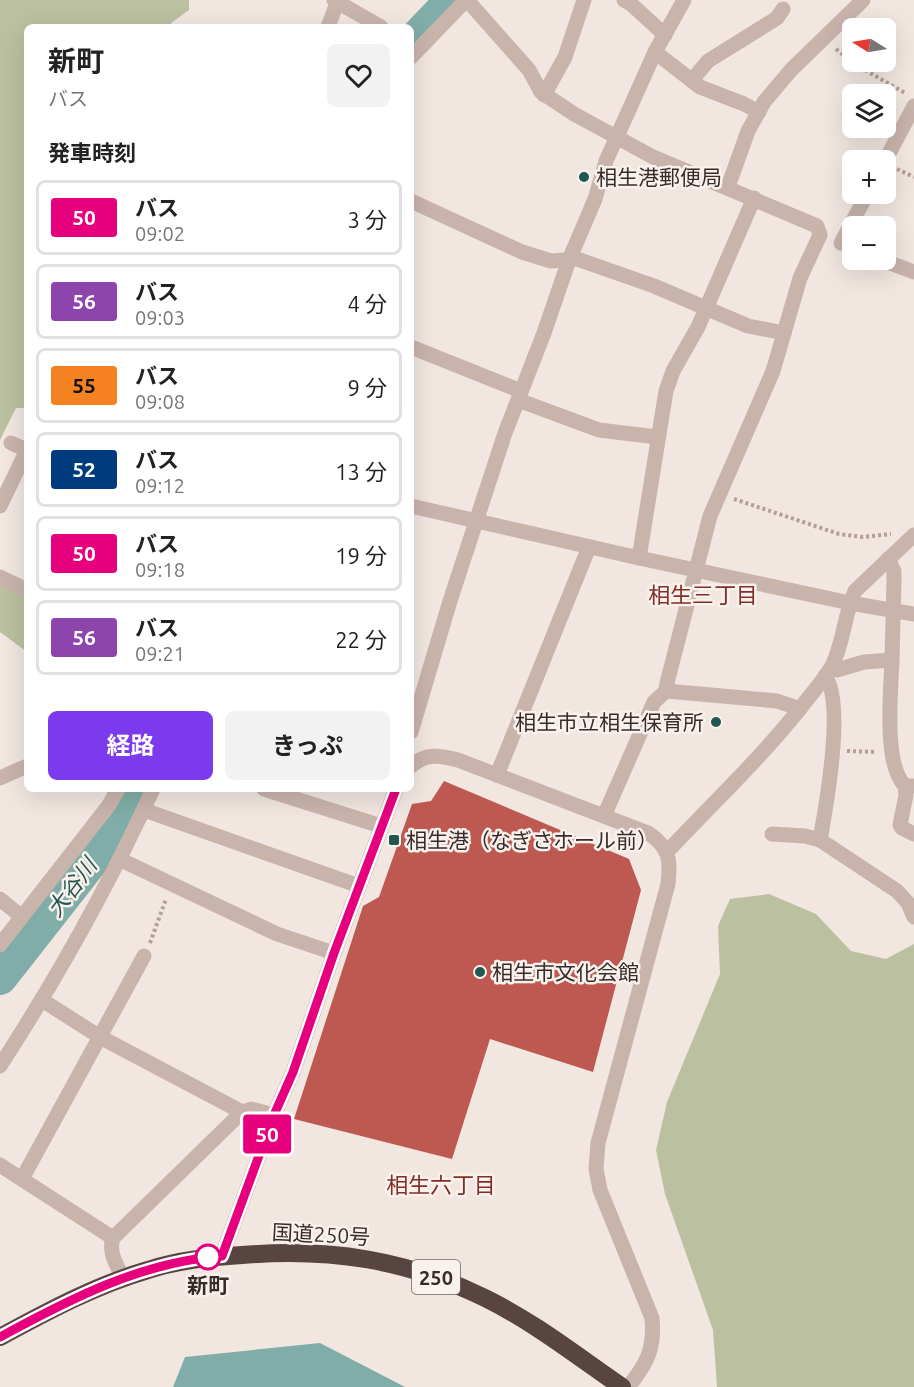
<!DOCTYPE html>
<html lang="ja">
<meta charset="utf-8">
<style>
:root{--surface:#fff;--page:#f2f2f2;--text:#222;--muted:#767676;--line:#e0e0e0;--accent:#7c3aed}
body{margin:0;font-family:Ubuntu,"Noto Sans JP",sans-serif;background:var(--page);color:var(--text);height:100vh;display:flex;flex-direction:column;font-size:22px;white-space:nowrap}
*{box-sizing:border-box;margin:0}
p{font-size:20px;color:var(--muted)}
.icon{flex:none;width:33px;height:33px;fill:none;stroke:currentColor;stroke-width:2;stroke-linecap:round;stroke-linejoin:round}
.map{position:relative;flex:1;overflow:hidden}
.panel{position:absolute;left:24px;top:24px;width:390px;height:768px;display:flex;flex-direction:column;background:var(--surface);border-radius:9px;box-shadow:0 6px 24px #0002}
.panel>*{flex:none}
.badge{padding:0 12px;border-radius:4px;font-size:21px;line-height:39px}
.needle{width:39px;rotate:281deg}
.controls{position:absolute;left:842px;top:18px;display:grid;gap:12px}
.controls a{display:grid;place-items:center;width:54px;height:54px;border-radius:9px;background:var(--surface);box-shadow:0 6px 24px #0002;font-size:30px}
.map>.badge{position:absolute;translate:-50% -50%;box-shadow:0 0 0 3px #fff}
h2{padding:0 24px;font-size:22px;line-height:54px}
.round{display:grid;place-items:center;flex:none;width:63px;height:63px;border-radius:9px;background:var(--page)}
.headline{display:flex;align-items:center;justify-content:space-between;height:102px;padding:0 24px}
h1{font-size:28px;font-weight:700;line-height:45px}
.button{display:flex;gap:12px;margin-top:auto;padding:12px 24px}
.button a{flex:1;height:69px;border-radius:9px;background:var(--accent);color:#fff;font-size:24px;font-weight:700;line-height:69px;text-align:center}
.button a+a{background:var(--page);color:var(--text)}
ul{padding:0;list-style:none}
li{display:flex;align-items:center;gap:18px;height:75px;margin:0 12px 9px;padding:0 12px;border:3px solid var(--line);border-radius:9px}
li div{flex:1}
li b{display:block;font-size:22px}
li em{font-style:normal}
li .badge{min-width:66px;font-weight:700;text-align:center}
.map>svg:first-child{display:block}
.green{fill:#bbc0a0}
.water{fill:#80ada7}
.lines{fill:none;stroke-linecap:round;stroke-linejoin:round}
.river{stroke:#80ada7;stroke-width:34}
.building{fill:#be5951}
.path{stroke:#b59e96;stroke-width:4;stroke-dasharray:3 3;stroke-linecap:butt}
.minor{stroke:#c9b4ac;stroke-width:15}
.highway{stroke:#584542;stroke-width:18}
.line-casing{stroke:#fff;stroke-width:14}
.line{stroke:#e6007e;stroke-width:9}
.poi-dot{fill:#225751;stroke:#f9f1ec;stroke-width:2}
.stop-dot{fill:#fff;stroke:#e6007e;stroke-width:3}
.labels{text-anchor:middle;dominant-baseline:central;stroke-width:5;stroke-linejoin:round;paint-order:stroke}
.shield{fill:#f9f1ec;stroke:#726765;stroke-width:1.5}
.shield-label{font-size:20px;font-weight:bold;fill:#382c2b}
.poi-label{font-size:21px;fill:#382c2b;stroke:#f9f1ec;text-anchor:start}
.street-label{font-size:21px;fill:#382c2b;stroke:#f9f1ec}
.stop-label{font-size:21px;font-weight:bold;fill:#382c2b;stroke:#f9f1ec}
.neighbourhood-label{font-size:22px;fill:#812f29;stroke:#f9f1ec}
.water-label{font-size:22px;font-style:italic;fill:#225751;stroke:#f9f1ec}
</style>
<div class="map">
<svg width="914" height="1387" viewBox="0 0 914 1387">
<rect width="100%" height="100%" fill="#f1e6e0"/>
<g class="green">
<path d="M0 0H189V10L171 23V27H27V408H16L0 440Z"/>
<path d="M0 582 27 594V652L0 632Z"/>
<path d="M769 894 816 914 851 951 886 959 914 944V1387H717L713 1330 665 1194 656 1150 667 1102 720 974 718 926 730 899Z"/>
</g>
<path class="water" d="M320 1343 405 1387H173L185 1357Z"/>
<g class="lines">
<g class="river">
<path d="M411 43 452 0"/>
<path d="M0 978 95 857 133 789"/>
</g>
</g>
<path class="building" d="M444 781 629 859 641 890 593 1072 490 1039 452 1159 294 1119 363 906 379 897 412 804 431 801Z"/>
<g class="lines">
<g class="path">
<path d="M836 49 853 63 905 93"/>
<path d="M897 169 914 177"/>
<path d="M734 499 839 534 863 537 891 534"/>
<path d="M847 751 876 752"/>
<path d="M150 943 166 899"/>
</g>
<g class="minor">
<path d="M334 0 381 27"/>
<path d="M467 0 529 70 541 92 574 114 653 157 817 226 820 235 800 278 773 371 710 516 667 683 666 691 654 702 604 816"/>
<path d="M624 0 631 4 665 35"/>
<path d="M328 27 338 0"/>
<path d="M655 52 700 87 744 104 759 112"/>
<path d="M411 57 466 0"/>
<path d="M692 80 708 61 777 18 783 9"/>
<path d="M544 95 565 57 584 0"/>
<path d="M885 161 914 106"/>
<path d="M728 187 748 131 764 102 791 70 863 0"/>
<path d="M411 201 522 252 551 261 577 259 654 286 748 326 784 333"/>
<path d="M841 243 867 194"/>
<path d="M882 260 914 272"/>
<path d="M411 347 521 391"/>
<path d="M518 400 599 430 657 437"/>
<path d="M11 443 27 450"/>
<path d="M0 506 27 450"/>
<path d="M411 506 639 558 850 603 914 614"/>
<path d="M639 558 666 391 673 371 698 327 754 198"/>
<path d="M0 577 27 590"/>
<path d="M892 660C891 690 883 764 905 786H914"/>
<path d="M832 667 837 670 864 662 892 660 894 581V571L888 559"/>
<path d="M666 691 777 701 792 706 798 711"/>
<path d="M411 732 450 601 505 433 544 333 569 260 595 199 606 161 655 52 684 0"/>
<path d="M411 766C426 753 439 755 458 760L648 833C669 847 671 859 668 884L598 1143 596 1169 600 1190 652 1318C655 1348 647 1364 628 1387"/>
<path d="M497 775 589 547"/>
<path d="M0 778 27 766"/>
<path d="M905 786 906 795 900 825 902 828 914 834"/>
<path d="M264 789 381 826"/>
<path d="M144 810 359 886"/>
<path d="M772 834 805 836 820 840 897 891 908 903 914 917"/>
<path d="M820 840C826 807 845 702 825 676"/>
<path d="M667 852C712 804 761 758 802 706 812 693 824 680 832 666 844 642 844 615 855 591L914 535"/>
<path d="M119 859 277 934 334 953"/>
<path d="M0 899 22 917"/>
<path d="M0 945 109 805 118 789"/>
<path d="M42 1000 100 1037 242 1112"/>
<path d="M0 1066C57 978 109 885 153 789"/>
<path d="M0 1165 113 1238"/>
<path d="M22 1179 144 956"/>
<path d="M222 1256 274 1115 293 1072 334 953 396 789"/>
<path d="M123 1278C117 1265 108 1253 113 1238L242 1112 251 1109 274 1115"/>
</g>
<path class="highway" d="M0 1337C48 1311 96 1285 148 1270 179 1260 210 1257 242 1255 329 1248 406 1259 485 1298 534 1322 577 1356 622 1387"/>
</g>
<g class="lines">
<defs>
<path id="line" d="M0 1337C70 1299 141 1262 222 1256L274 1115 293 1072 334 953 396 789"/>
</defs>
<use href="#line" class="line-casing"/>
<use href="#line" class="line"/>
</g>
<g class="poi-dot">
<circle cx="584" cy="177" r="6"/>
<circle cx="716" cy="722" r="6"/>
<rect x="388" y="834" width="12" height="12" rx="3"/>
<circle cx="480" cy="972" r="6"/>
</g>
<circle class="stop-dot" cx="208" cy="1257" r="12"/>
<g class="labels">
<rect class="shield" x="412" y="1260" width="48" height="34" rx="4.5"/>
<g class="shield-label">
<text x="436" y="1277">250</text>
</g>
<g class="poi-label">
<text x="596" y="177">相生港郵便局</text>
<text x="704" y="722" text-anchor="end">相生市立相生保育所</text>
<text x="406" y="840">相生港（なぎさホール前）</text>
<text x="492" y="972">相生市文化会館</text>
</g>
<g class="street-label">
<text transform="translate(321 1234) rotate(3)">国道250号</text>
</g>
<g class="stop-label">
<text x="208" y="1285">新町</text>
</g>
<g class="neighbourhood-label">
<text x="703" y="594">相生三丁目</text>
<text x="441" y="1184">相生六丁目</text>
</g>
<g class="water-label">
<text transform="translate(71 887) rotate(-53)">大谷川</text>
</g>
</g>
</svg>
<div class="controls">
<a><svg class="needle" viewBox="-14 -14 28 28"><path d="M0-13l5 13h-10z" fill="#e53935"/><path d="M0 13l5-13h-10z" fill="#767676"/></svg></a>
<a><svg class="icon" aria-label="layers" viewBox="0 0 24 24"><path d="M12 4l9 5-9 5-9-5zM3 14l9 5 9-5"/></svg></a>
<a>+</a>
<a>−</a>
</div>
<b class="badge" style="left:267px;top:1134px;background:#e6007e;color:#fff">50</b>
<section class="panel">
<div class="headline"><div><h1>新町</h1><p>バス</p></div><a class="round"><svg class="icon" aria-label="heart" viewBox="0 0 24 24"><path d="M12 20l-8-8c-3-5 5-10 8-4 3-6 11-1 8 4z"/></svg></a></div>
<h2>発車時刻</h2>
<ul>
<li><span class="badge" style="background:#e6007e;color:#fff">50</span><div><b>バス</b><p>09:02</p></div><em>3 分</em></li>
<li><span class="badge" style="background:#8e44ad;color:#fff">56</span><div><b>バス</b><p>09:03</p></div><em>4 分</em></li>
<li><span class="badge" style="background:#f58220;color:#111">55</span><div><b>バス</b><p>09:08</p></div><em>9 分</em></li>
<li><span class="badge" style="background:#003b80;color:#fff">52</span><div><b>バス</b><p>09:12</p></div><em>13 分</em></li>
<li><span class="badge" style="background:#e6007e;color:#fff">50</span><div><b>バス</b><p>09:18</p></div><em>19 分</em></li>
<li><span class="badge" style="background:#8e44ad;color:#fff">56</span><div><b>バス</b><p>09:21</p></div><em>22 分</em></li>
</ul>
<div class="button"><a>経路</a><a>きっぷ</a></div>
</section>
</div>
